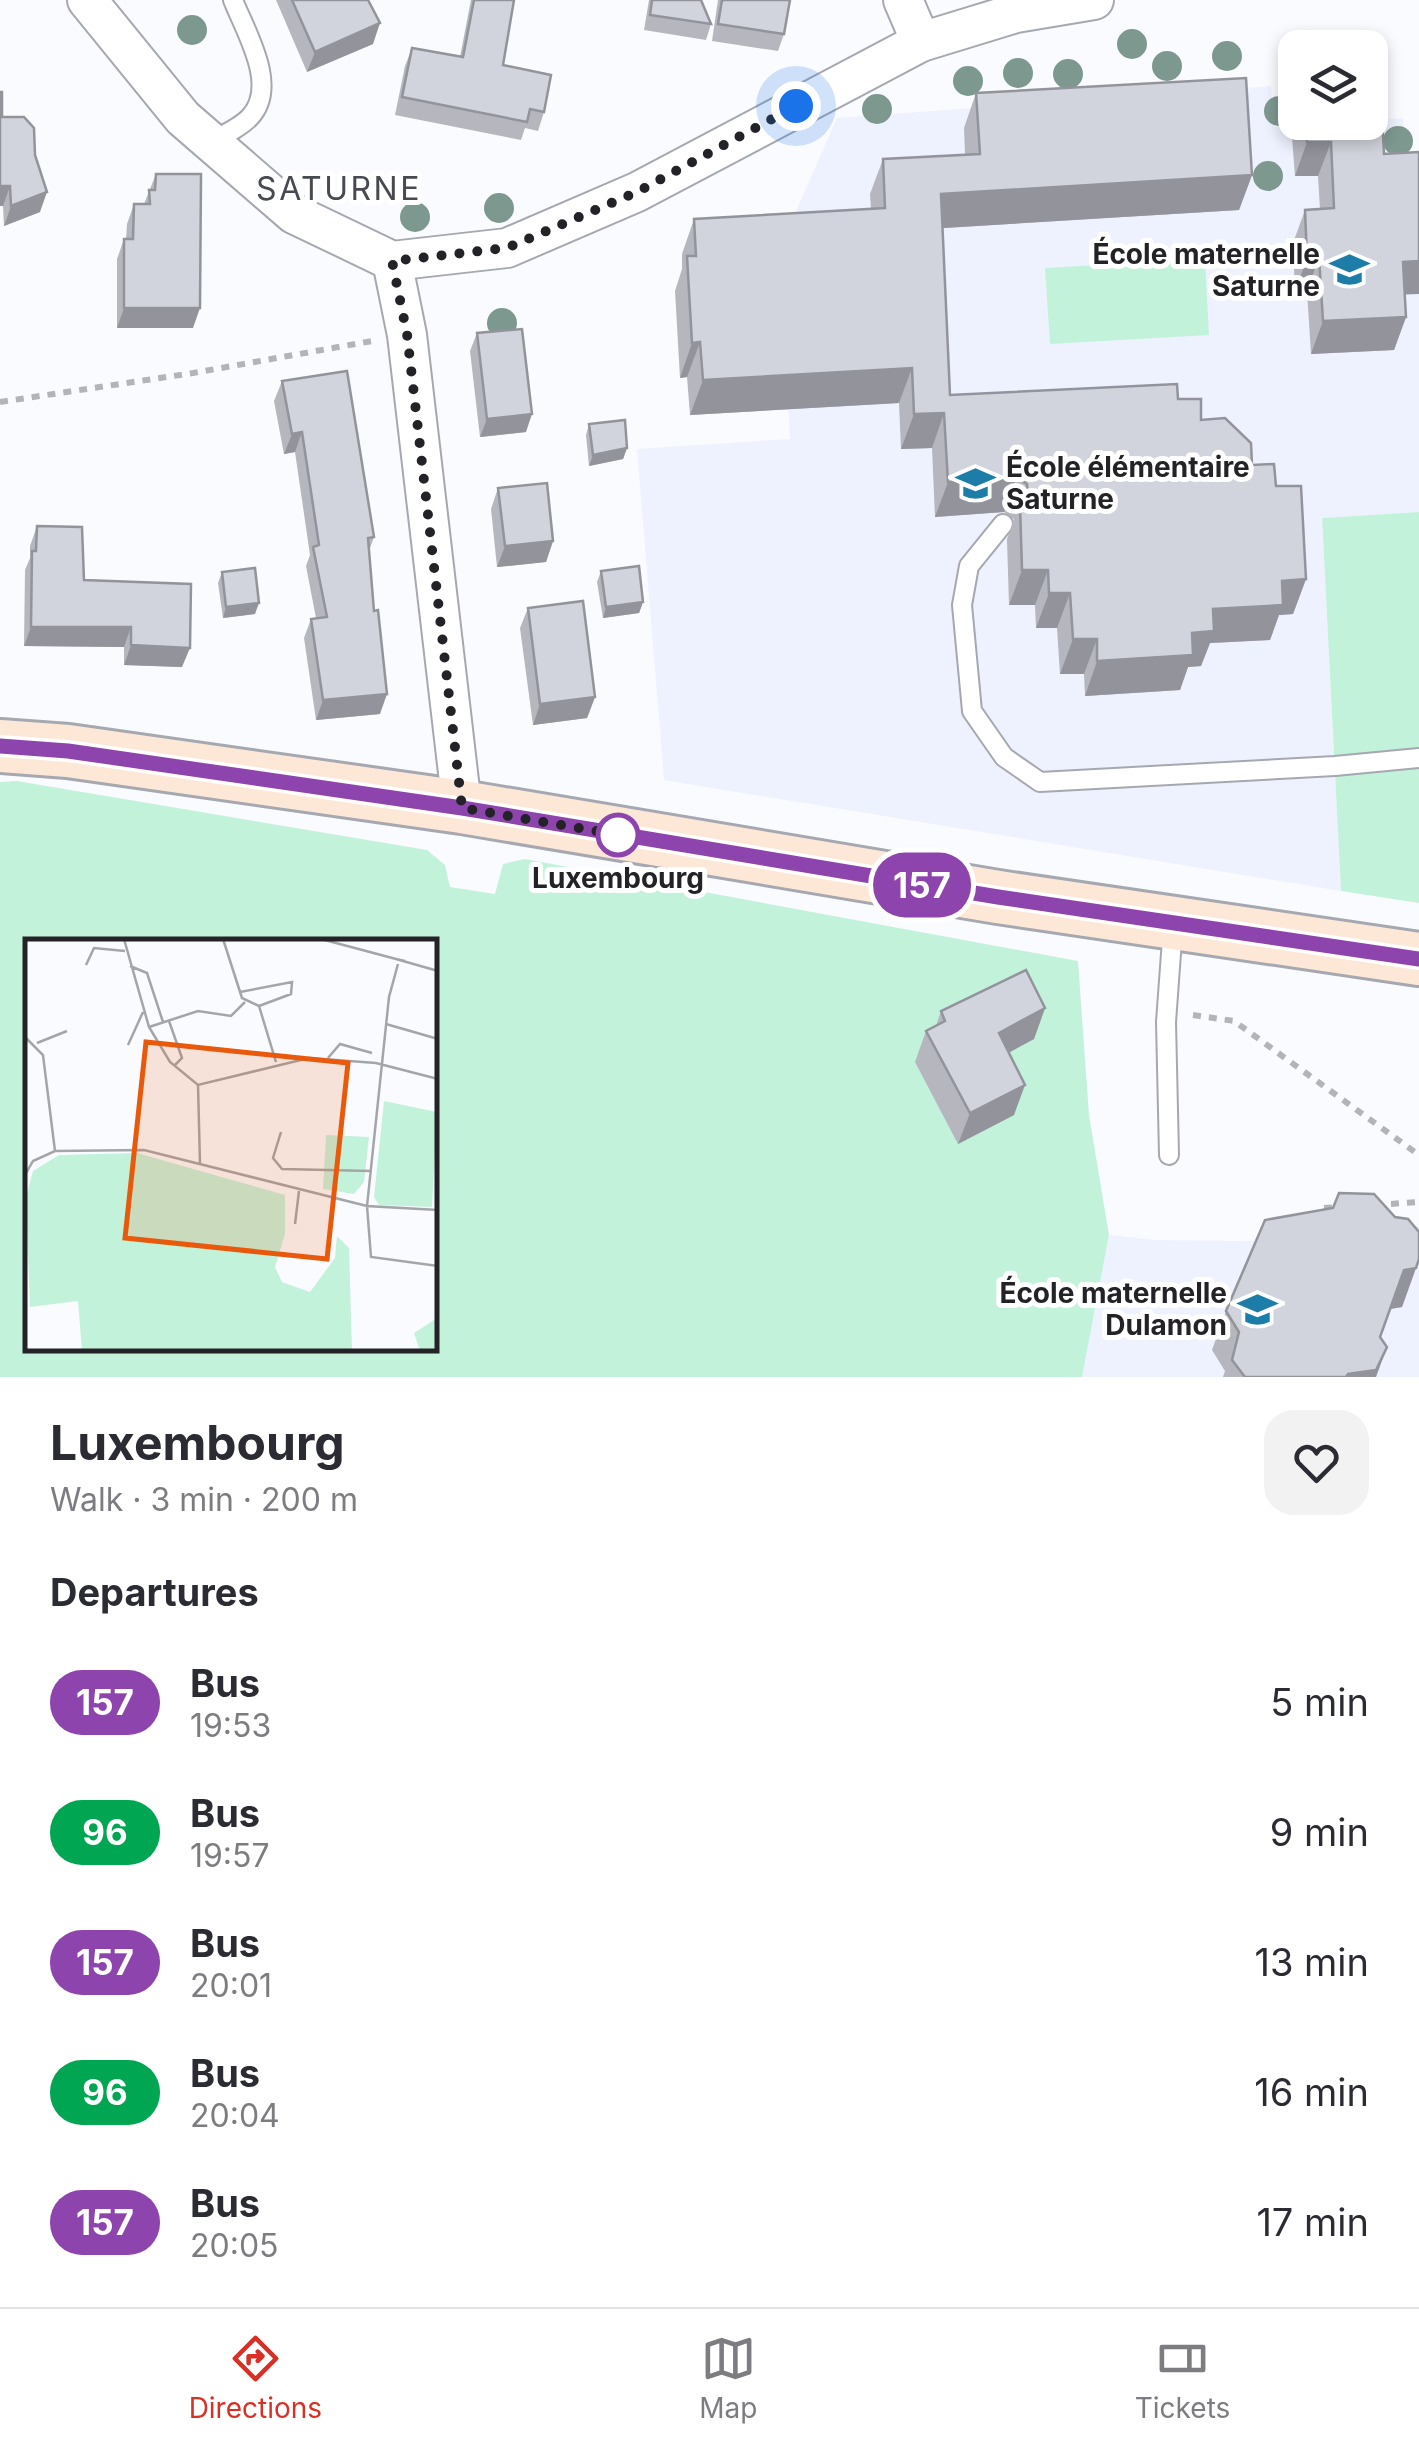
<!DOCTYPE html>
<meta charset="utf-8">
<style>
:root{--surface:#fff;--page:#f2f2f3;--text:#2b2b33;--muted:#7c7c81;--line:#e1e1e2;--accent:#d93025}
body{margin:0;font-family:Inter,sans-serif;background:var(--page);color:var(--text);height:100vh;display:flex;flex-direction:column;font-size:38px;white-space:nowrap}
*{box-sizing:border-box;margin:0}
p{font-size:32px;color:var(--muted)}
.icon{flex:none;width:55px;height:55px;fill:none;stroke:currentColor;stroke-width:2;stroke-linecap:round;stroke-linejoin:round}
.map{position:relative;height:1377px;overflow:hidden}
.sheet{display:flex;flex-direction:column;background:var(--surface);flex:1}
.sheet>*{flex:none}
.badge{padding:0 20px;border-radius:32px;font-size:35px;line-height:65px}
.controls{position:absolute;left:1278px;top:30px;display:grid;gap:20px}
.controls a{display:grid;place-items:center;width:110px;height:110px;border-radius:20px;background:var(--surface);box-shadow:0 5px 15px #0003;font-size:50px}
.you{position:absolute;width:50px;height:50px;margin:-25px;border:8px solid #fff;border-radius:50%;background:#1a73e8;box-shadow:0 0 0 15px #1a73e833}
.map>.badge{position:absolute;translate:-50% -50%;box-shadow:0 0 0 5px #fff}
h2{padding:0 50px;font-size:38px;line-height:90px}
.round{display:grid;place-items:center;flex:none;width:105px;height:105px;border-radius:30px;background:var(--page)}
.headline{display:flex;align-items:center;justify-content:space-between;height:170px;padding:0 50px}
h1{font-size:48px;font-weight:700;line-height:75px}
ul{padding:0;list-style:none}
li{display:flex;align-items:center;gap:30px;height:130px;padding:0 50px}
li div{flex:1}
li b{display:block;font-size:38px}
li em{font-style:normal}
li .badge{min-width:110px;font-weight:700;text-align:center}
.tabs{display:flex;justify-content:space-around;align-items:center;height:140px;border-top:2px solid var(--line);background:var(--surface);font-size:28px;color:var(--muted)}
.tabs a{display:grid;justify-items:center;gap:5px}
.tabs .selected{color:var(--accent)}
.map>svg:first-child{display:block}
.built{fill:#eef2ff}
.green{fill:#c3f2db;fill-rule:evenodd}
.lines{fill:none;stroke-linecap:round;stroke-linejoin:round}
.service-casing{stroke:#a6a8b1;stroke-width:22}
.minor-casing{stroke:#a6a8b1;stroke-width:42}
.secondary-casing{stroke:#a6a8b1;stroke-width:58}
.path{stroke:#b3b4b7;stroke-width:6;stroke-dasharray:8 8;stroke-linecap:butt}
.service{stroke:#fff;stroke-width:18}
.minor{stroke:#fff;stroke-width:38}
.secondary{stroke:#fde8d8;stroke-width:52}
.tree{fill:#7d988f}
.wall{fill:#b5b6be}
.shaded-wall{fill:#93949b}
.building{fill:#d2d4dd;stroke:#93949b;stroke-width:2.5}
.line-casing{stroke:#fff;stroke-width:22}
.line{stroke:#8e44ad;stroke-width:15}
.walk{stroke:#232327;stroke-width:10;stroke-dasharray:0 18}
.stop-dot{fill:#fff;stroke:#8e44ad;stroke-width:5}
.labels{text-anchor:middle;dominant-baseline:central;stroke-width:10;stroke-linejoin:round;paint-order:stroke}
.poi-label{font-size:28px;font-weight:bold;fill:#232327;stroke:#fff;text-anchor:end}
.stop-label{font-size:28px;font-weight:bold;fill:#232327;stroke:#fff}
.quarter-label{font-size:32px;letter-spacing:2.5px;fill:#484a51;stroke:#fff}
.inset-road{fill:none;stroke:#a4a5a8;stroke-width:2.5}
.view{fill:#e8590c;fill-opacity:0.15;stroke:#e8590c;stroke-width:5}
.inset-edge{fill:none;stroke:#232327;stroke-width:5}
</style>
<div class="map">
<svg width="1419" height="1377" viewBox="0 0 1419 1377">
<rect width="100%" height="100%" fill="#fafbfe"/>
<g class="built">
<path d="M1271 86 1274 127 1403 118 1408 162H1419V512L1322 518 1341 891 664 780 637 449 790 439 780 248 837 118Z"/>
<path d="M1367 1210 1419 1227V1377H1082L1109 1235 1155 1240 1321 1242Z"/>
</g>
<g class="green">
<path d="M1205 259 1209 335 1050 344 1045 268Z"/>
<path d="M1419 512V903L1341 891 1322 518Z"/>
<path d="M17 781 427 850 445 865 450 887 495 894 503 864 525 859 1078 961 1089 1115 1109 1235 1082 1377H0V782ZM28 942H435V1350H28Z"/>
</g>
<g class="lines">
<defs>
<g id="service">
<path d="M210 142C223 135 240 128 250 117 279 86 246 33 233 0"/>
<path d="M1003 524 969 566 962 605 972 711 1004 757 1040 782 1335 766 1419 758"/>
<path d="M1169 1155 1166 1022 1173 926"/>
</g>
<g id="minor">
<path d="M87 0 183 118 294 214 392 261 507 248 637 192 921 42 1016 13 1094 0"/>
<path d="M903 0 921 42"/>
<path d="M392 261 407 335 462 807"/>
</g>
<path id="secondary" d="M0 746 68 751 462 807 998 897 1419 959"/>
</defs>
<use href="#service" class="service-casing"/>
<use href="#minor" class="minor-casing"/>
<use href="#secondary" class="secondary-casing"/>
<g class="path">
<path d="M0 402 193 373 372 341"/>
<path d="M1193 1015 1234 1021 1419 1155"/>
<path d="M1375 1205 1419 1202"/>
<path d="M1324 1208 1338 1207"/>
</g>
<use href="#service" class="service"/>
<use href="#minor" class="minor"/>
<use href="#secondary" class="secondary"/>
</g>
<g class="tree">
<circle cx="192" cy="30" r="15"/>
<circle cx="1132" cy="44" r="15"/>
<circle cx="1227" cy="56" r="15"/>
<circle cx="1167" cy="66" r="15"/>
<circle cx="1018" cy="73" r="15"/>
<circle cx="1068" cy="74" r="15"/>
<circle cx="968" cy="81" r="15"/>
<circle cx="877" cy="109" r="15"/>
<circle cx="1279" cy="111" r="15"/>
<circle cx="1398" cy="141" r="15"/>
<circle cx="1268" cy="176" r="15"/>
<circle cx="499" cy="208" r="15"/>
<circle cx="415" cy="217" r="15"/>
<circle cx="502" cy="323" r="15"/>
</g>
<g class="wall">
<path d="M276 0H368L373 44 307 72Z"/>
<path d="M471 0H514L503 65 544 112 538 131 525 128 521 140 395 115 405 66 412 48 460 57Z"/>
<path d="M649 0H701L711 24 706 40 644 30Z"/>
<path d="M718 0H790L784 34 778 51 712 41Z"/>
<path d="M0 92 2 117 35 155 40 212 4 226 3 206H0Z"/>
<path d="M976 93 1252 175 1239 210 942 228 950 395 1178 399 1276 486 1306 579 1293 614 1279 615 1270 640 1210 643 1201 666 1188 667 1180 690 1085 696 1084 674H1060L1057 628H1036L1035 605H1009L1007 539 1014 519 1004 512 935 517 932 448 901 449 899 403 690 415 687 377 680 378 675 291 682 269V254L694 219 871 209 870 194 883 159 965 155 964 128Z"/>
<path d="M1297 122H1370L1384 154 1419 152V294H1405L1406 317 1394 350 1311 354 1307 291 1295 292 1293 243 1305 210 1320 209 1318 176H1295L1292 137Z"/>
<path d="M156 174 193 328H117V259L124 239H126L127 224 134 204H144Z"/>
<path d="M477 333 526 432 480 437 470 351Z"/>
<path d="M282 381 374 537 369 551 380 714 316 720 304 638 311 619 316 618 306 566 310 555 295 452 284 454 274 401Z"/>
<path d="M589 424 627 448 623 459 589 466 586 435Z"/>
<path d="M498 488 553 541 546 562 497 567 491 509Z"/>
<path d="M37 526 84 580 182 667 124 665V647L24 646 25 570 30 558V546Z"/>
<path d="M601 571 643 602 639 613 603 618 597 582Z"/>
<path d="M222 572 255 614 223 618 218 583Z"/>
<path d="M528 608 595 697 587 718 533 725 520 628Z"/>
<path d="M1045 1008 1034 1039 1009 1052 1014 1115 958 1144 915 1062 926 1031 936 1026 941 1011Z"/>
<path d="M1419 1259 1402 1307 1390 1309 1380 1338 1376 1377H1223L1225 1371 1212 1350 1226 1311Z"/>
</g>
<g class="shaded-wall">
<path d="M380 23 373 44 307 72 315 52Z"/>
<path d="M1307 142H1331L1318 176H1295Z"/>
<path d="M1252 175 1239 210 928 229 941 194Z"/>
<path d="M0 186H10L3 206H0Z"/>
<path d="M47 192 40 212 4 226 11 206Z"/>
<path d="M1319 257 1307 291 1295 292 1307 258Z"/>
<path d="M1419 261V294L1390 295 1403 262Z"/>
<path d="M124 308H200L193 328H117Z"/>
<path d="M1406 317 1394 350 1311 354 1323 321Z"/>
<path d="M700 342 687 377 680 378 692 343Z"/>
<path d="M912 368 899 403 690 415 703 380Z"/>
<path d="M944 413 932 448 901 449 914 414Z"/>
<path d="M532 414 526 432 480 437 487 419Z"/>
<path d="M302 432 295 452 284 454 292 434Z"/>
<path d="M627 448 623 459 589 466 593 455Z"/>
<path d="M1017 477 1004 512 935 517 948 482Z"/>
<path d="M553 541 546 562 497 567 505 546Z"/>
<path d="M1022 570H1048L1035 605H1009Z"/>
<path d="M1306 579 1293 614 1279 615 1270 640 1210 643 1201 666 1188 667 1180 690 1085 696 1097 661 1192 633 1213 609 1282 581Z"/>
<path d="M1049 593H1070L1057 628H1036Z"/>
<path d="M643 602 639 613 603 618 606 607Z"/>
<path d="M259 603 255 614 223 618 226 607Z"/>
<path d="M31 627H131L124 647 24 646Z"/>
<path d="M1073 639H1097L1084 674H1060Z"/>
<path d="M131 645 190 648 182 667 124 665Z"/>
<path d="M387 694 380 714 316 720 323 700Z"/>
<path d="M595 697 587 718 533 725 540 704Z"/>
<path d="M1045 1008 1034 1039 988 1064 999 1033Z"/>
<path d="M1025 1085 1014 1115 958 1144 970 1113Z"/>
<path d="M1416 1268 1402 1307 1390 1309 1404 1270Z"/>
<path d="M1387 1347 1376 1377H1346L1348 1374Z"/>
</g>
<g class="building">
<path d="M292 0H368L380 23 315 52Z"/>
<path d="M474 0H514L503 65 551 75 544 112 530 109 527 122 402 97 412 48 463 57Z"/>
<path d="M652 0H701L711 24 650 15Z"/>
<path d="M722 0H790L784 34 718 24Z"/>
<path d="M1246 78 1252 175 941 194 950 395 1177 384 1178 399H1201V420L1225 418 1251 443 1252 465 1274 464 1276 486H1301L1306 579 1282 581 1283 605 1213 609 1214 631 1192 633 1193 655 1097 661V639H1073L1070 593H1049L1048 570H1022L1020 504 1028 492 1027 484 1017 477 948 482 944 413 914 414 912 368 703 380 700 342 692 343 687 256H696L694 219 885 208 883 159 980 154 976 93Z"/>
<path d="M0 92H2V117H24L34 128 35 155 47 192 11 206 10 186H0Z"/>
<path d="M1370 106 1382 117 1384 154 1419 152V261L1403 262 1406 317 1323 321 1319 257 1307 258 1305 210 1334 208 1331 142H1307L1306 122H1370Z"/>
<path d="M156 174H201L200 308H124V239H133L134 204H150L149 190H155Z"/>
<path d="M522 329 532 414 487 419 477 333Z"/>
<path d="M347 371 374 537 368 538 374 611 378 610 387 694 323 700 311 619 327 617 313 547 319 545 302 432 292 434 282 381Z"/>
<path d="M625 420 627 448 593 455 589 424Z"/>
<path d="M547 483 553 541 505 546 498 488Z"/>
<path d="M37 526 82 527 84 580 191 584 190 648 131 645V627H31L32 551H36Z"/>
<path d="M639 566 643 602 606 607 601 571Z"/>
<path d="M255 568 259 603 226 607 222 572Z"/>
<path d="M583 601 595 697 540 704 528 608Z"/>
<path d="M1026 970 1045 1008 999 1033 1025 1085 970 1113 926 1031 945 1021 941 1011Z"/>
<path d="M1339 1193 1374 1194 1395 1217 1408 1219 1419 1232V1259L1416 1268 1404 1270 1380 1337 1387 1347 1376 1370 1348 1374 1346 1377H1245L1232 1360 1239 1332 1226 1311 1265 1220 1333 1208Z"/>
</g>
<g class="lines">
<defs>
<path id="line" d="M0 746 68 751 462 808 998 897 1419 959"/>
</defs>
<use href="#line" class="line-casing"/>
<use href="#line" class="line"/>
<path class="walk" d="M618 835 625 836 462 808 407 334 392 261 507 248 637 192 796 106"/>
</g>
<defs>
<symbol id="school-bare" viewBox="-9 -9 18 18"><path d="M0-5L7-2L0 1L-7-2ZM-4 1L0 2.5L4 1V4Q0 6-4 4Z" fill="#1c7da9" stroke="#fff" stroke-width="2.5" paint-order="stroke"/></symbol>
</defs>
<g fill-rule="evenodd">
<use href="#school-bare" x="1322" y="242" width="55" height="55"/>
<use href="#school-bare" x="948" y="456" width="55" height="55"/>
<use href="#school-bare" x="1230" y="1282" width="55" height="55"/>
</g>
<circle class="stop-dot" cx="618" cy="835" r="20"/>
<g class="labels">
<g class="poi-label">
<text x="1320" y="254">École maternelle<tspan x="1320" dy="32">Saturne</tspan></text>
<text x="1006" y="467" text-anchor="start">École élémentaire<tspan x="1006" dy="32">Saturne</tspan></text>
<text x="1227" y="1293">École maternelle<tspan x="1227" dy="32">Dulamon</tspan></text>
</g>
<g class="stop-label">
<text x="618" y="878">Luxembourg</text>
</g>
<g class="quarter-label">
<text x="339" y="188">SATURNE</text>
</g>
</g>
<g transform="translate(25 939)">
<rect width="412" height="412" fill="#fafbfe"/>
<path d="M359 162 412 173 407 268 354 266 349 258ZM301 196 344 198 339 243 329 255 298 250ZM112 214 260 256V295L250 328 257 343 285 353 310 319 312 297 324 309 327 412H57L53 362 5 368 1 259 8 232 34 216ZM412 379V412H395L389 394Z" fill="#c3f2db"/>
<path class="inset-road" d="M99 0 124 88 145 123 173 146 284 119 351 124 413 140M198 0 217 59 234 67M296 0 371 20M380 22 371 20 413 32M373 25 364 58 342 267 413 271M61 26 69 9 100 12M105 27 122 34 138 83M215 53 267 43 266 55 234 67M234 67 251 123M144 82 157 119 149 127M361 85 413 100M124 88 173 72 206 77 220 63M0 98 18 116 30 212M12 104 42 92M103 106 118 73M303 119 315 105 347 114M173 146 175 225M256 193 248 219 257 230 347 232M0 236 8 222 30 212 119 211 342 267 346 318 413 327M270 285 274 252"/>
<path class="view" d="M121 103 323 124 302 320 100 299Z"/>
<rect width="412" height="412" class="inset-edge"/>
</g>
</svg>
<div class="controls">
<a><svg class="icon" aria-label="layers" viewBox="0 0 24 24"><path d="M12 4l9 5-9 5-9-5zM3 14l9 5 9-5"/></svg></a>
</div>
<div class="you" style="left:796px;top:106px"></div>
<b class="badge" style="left:922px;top:885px;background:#8e44ad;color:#fff">157</b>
</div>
<section class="sheet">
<div class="headline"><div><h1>Luxembourg</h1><p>Walk · 3 min · 200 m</p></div><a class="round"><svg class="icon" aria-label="heart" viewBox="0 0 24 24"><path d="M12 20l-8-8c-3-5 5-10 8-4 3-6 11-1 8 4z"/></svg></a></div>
<h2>Departures</h2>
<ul>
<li><span class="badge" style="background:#8e44ad;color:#fff">157</span><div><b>Bus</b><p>19:53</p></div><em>5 min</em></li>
<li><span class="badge" style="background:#00a651;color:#fff">96</span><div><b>Bus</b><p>19:57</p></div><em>9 min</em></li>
<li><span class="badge" style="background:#8e44ad;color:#fff">157</span><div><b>Bus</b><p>20:01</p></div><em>13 min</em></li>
<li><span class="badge" style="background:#00a651;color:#fff">96</span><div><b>Bus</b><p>20:04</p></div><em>16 min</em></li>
<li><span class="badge" style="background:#8e44ad;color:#fff">157</span><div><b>Bus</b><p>20:05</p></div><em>17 min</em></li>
</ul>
</section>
<nav class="tabs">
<a class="selected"><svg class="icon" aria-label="directions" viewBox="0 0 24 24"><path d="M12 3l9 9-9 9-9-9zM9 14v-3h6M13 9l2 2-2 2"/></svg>Directions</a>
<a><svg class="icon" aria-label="map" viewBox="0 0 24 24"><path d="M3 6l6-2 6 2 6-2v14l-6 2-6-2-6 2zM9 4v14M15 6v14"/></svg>Map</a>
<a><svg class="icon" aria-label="tickets" viewBox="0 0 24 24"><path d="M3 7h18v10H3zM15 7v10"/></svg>Tickets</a>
</nav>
